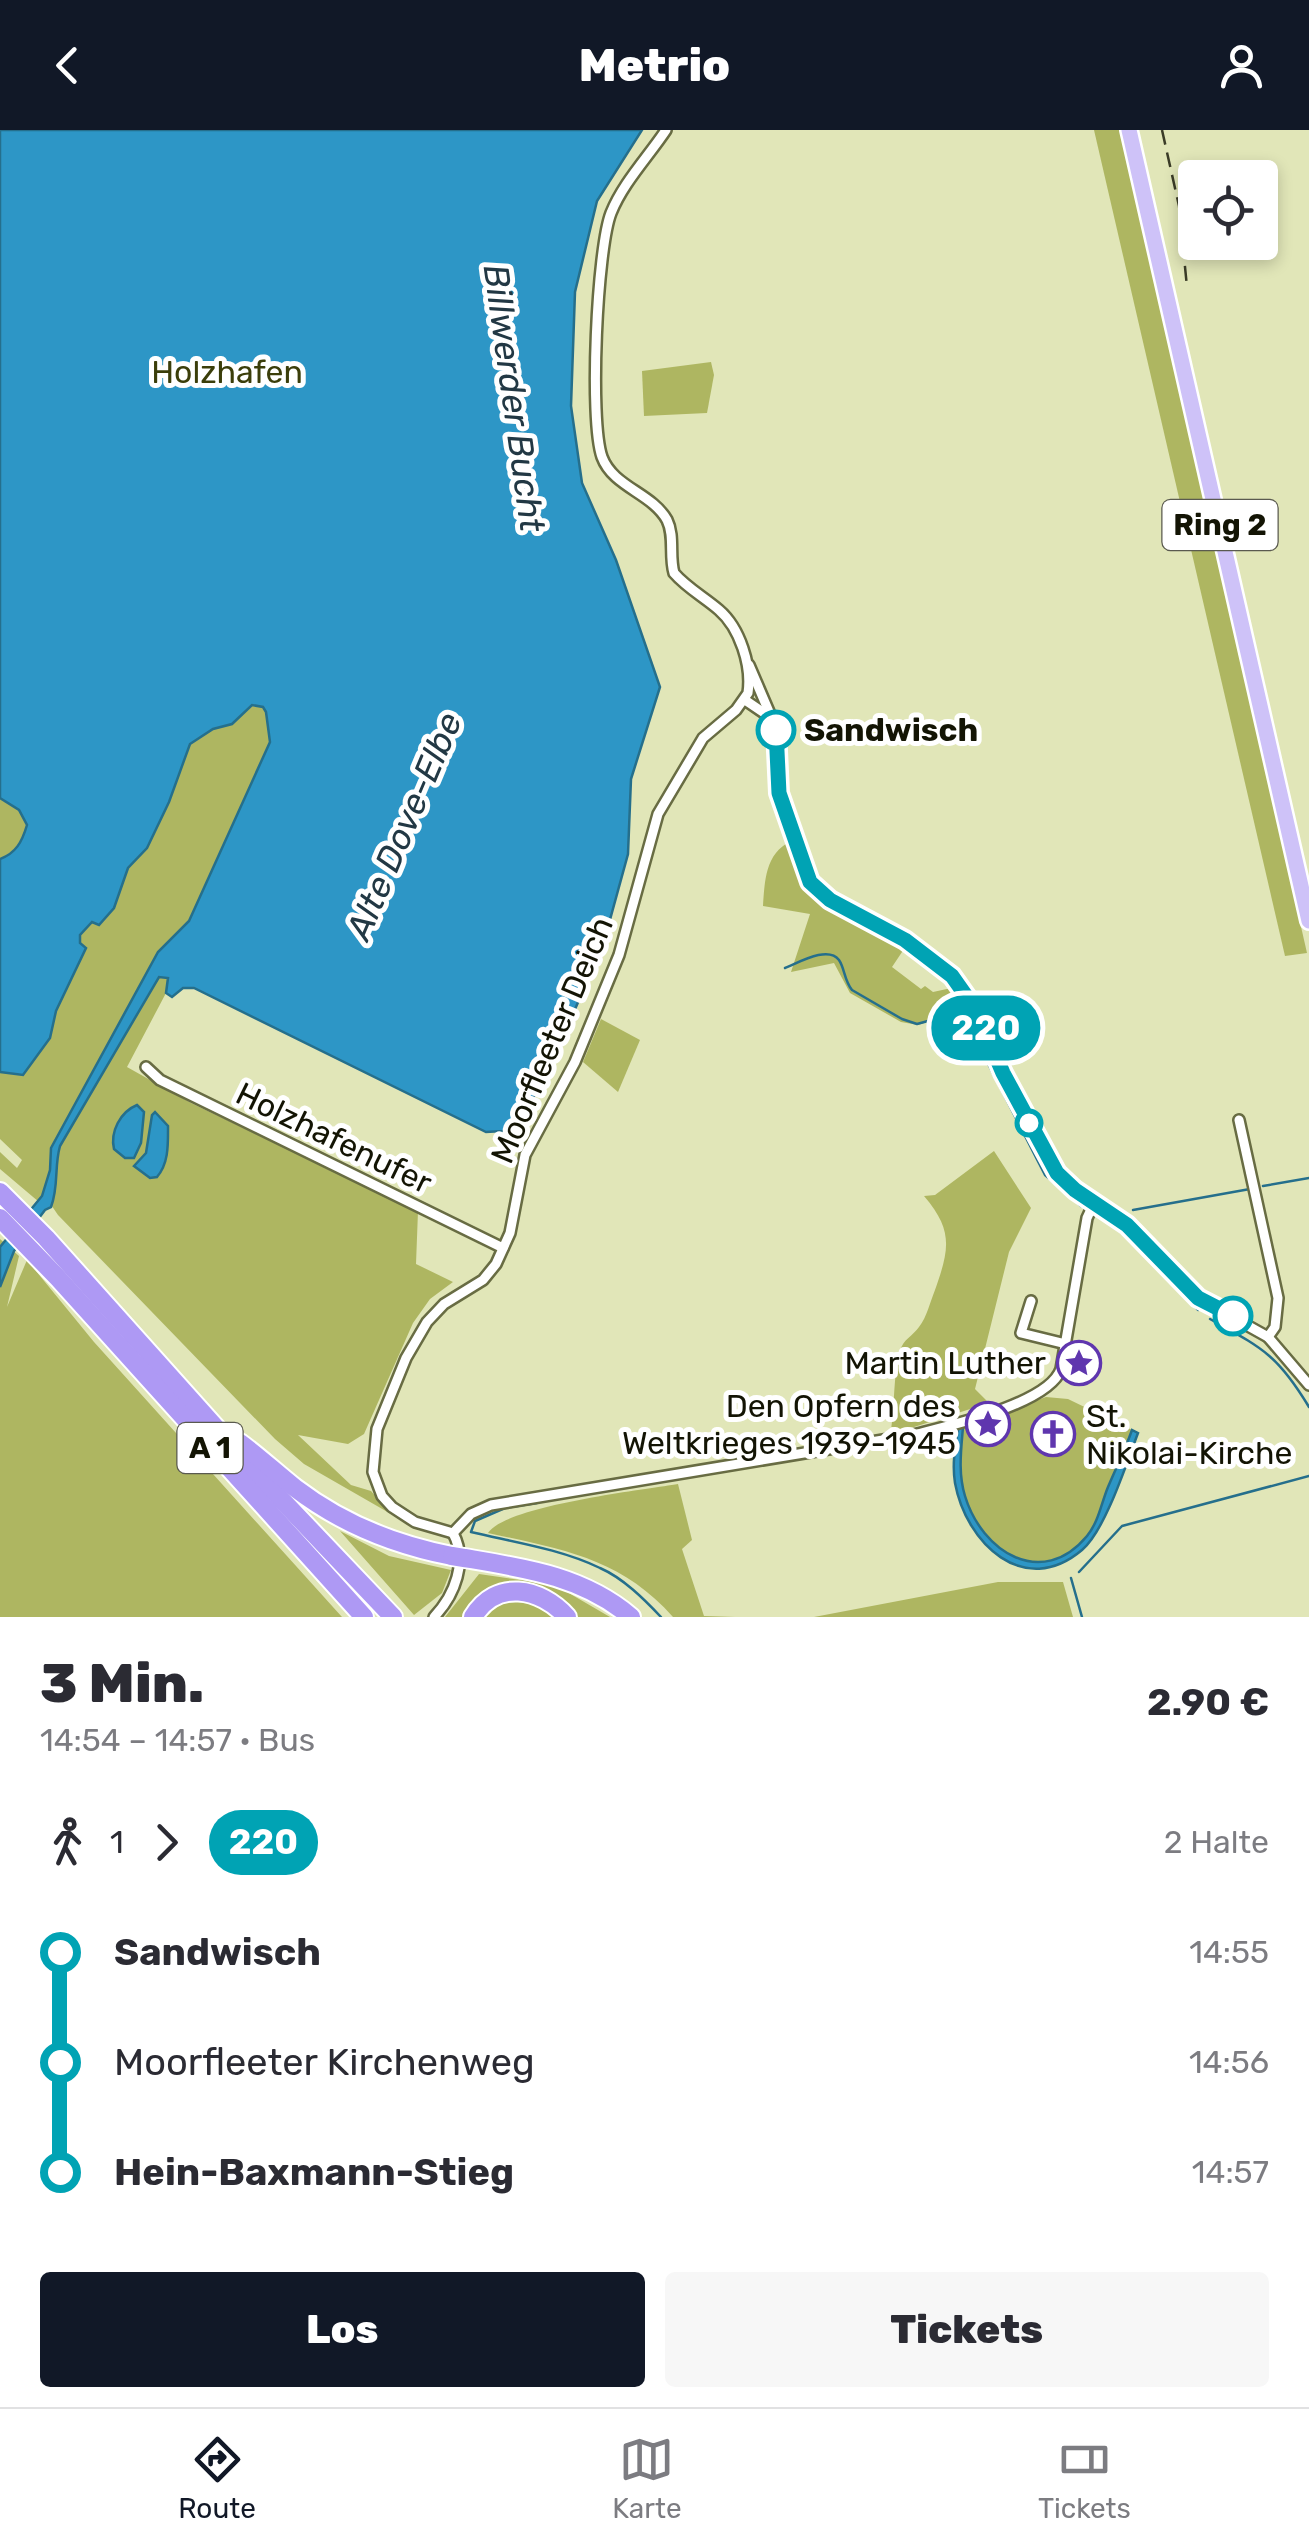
<!DOCTYPE html>
<html lang="de">
<meta charset="utf-8">
<style>
:root{--surface:#fff;--page:#f7f7f7;--text:#2b2b33;--muted:#7c7c81;--line:#e1e1e2;--accent:#111827}
body{margin:0;font-family:Rubik,sans-serif;background:var(--page);color:var(--text);height:100vh;display:flex;flex-direction:column;font-size:38px;white-space:nowrap}
*{box-sizing:border-box;margin:0}
p{font-size:32px;color:var(--muted)}
.icon{flex:none;width:55px;height:55px;fill:none;stroke:currentColor;stroke-width:2;stroke-linecap:round;stroke-linejoin:round}
.map{position:relative;height:1487px;overflow:hidden}
.sheet{display:flex;flex-direction:column;background:var(--surface);flex:1}
.sheet>*{flex:none}
.badge{padding:0 20px;border-radius:32px;font-size:35px;line-height:65px}
.tools{position:absolute;left:1178px;top:30px;display:grid;gap:20px}
.tools a{display:grid;place-items:center;width:100px;height:100px;border-radius:10px;background:var(--surface);box-shadow:0 5px 15px #0003;font-size:50px}
.map>.badge{position:absolute;translate:-50% -50%;box-shadow:0 0 0 5px #fff}
.legs{display:flex;align-items:center;gap:15px;height:110px;padding:0 40px;font-size:32px}
.legs p{margin-inline-start:auto}
.headline{display:flex;align-items:center;justify-content:space-between;height:170px;padding:0 40px}
h1{font-size:55px;font-weight:800;line-height:75px}
.button{display:flex;gap:20px;margin-top:auto;padding:20px 40px}
.button a{flex:1;height:115px;border-radius:10px;background:var(--accent);color:#fff;font-size:40px;font-weight:800;line-height:115px;text-align:center}
.button a+a{background:var(--page);color:var(--text)}
ul{padding:0 40px;list-style:none}
li{display:flex;align-items:center;gap:35px;height:110px;font-size:38px}
li i{display:grid;place-items:center;width:15px;height:100%;margin:0 12px;background:currentColor}
li i::after{content:'';width:25px;height:25px;margin:-12px;border:8px solid;border-radius:50%;background:var(--surface)}
li p{margin-inline-start:auto}
li:first-child i{background:linear-gradient(#0000 50%,currentColor 0)}
li:last-child i{background:linear-gradient(currentColor 50%,#0000 0)}
header{display:flex;justify-content:space-between;align-items:center;height:130px;padding:0 40px;background:var(--accent);color:#fff;font-size:45px;font-weight:800}
.tabs{display:flex;justify-content:space-around;align-items:center;height:140px;border-top:2px solid var(--line);background:var(--surface);font-size:28px;color:var(--muted)}
.tabs a{display:grid;justify-items:center;gap:5px}
.tabs .on{color:var(--accent)}
.map>svg:first-child{display:block}
.green{fill:#aeb661}
.water{fill:#2d96c6;stroke:#256f8c;stroke-width:2.5}
.lines{fill:none;stroke-linecap:round;stroke-linejoin:round}
.stream{stroke:#256f8c;stroke-width:2.5}
.street-casing{stroke:#686c43;stroke-width:14}
.primary-casing{stroke:#fff;stroke-width:20}
.highway-casing{stroke:#fff;stroke-width:22}
.street{stroke:#fff;stroke-width:9}
.primary{stroke:#cec2f8;stroke-width:15}
.highway{stroke:#ae99f4;stroke-width:18}
.rail{stroke:#3b3c27;stroke-width:2.5;stroke-dasharray:15 8;stroke-linecap:butt}
.highway-bridge-casing{stroke:#fff;stroke-width:22;stroke-linecap:butt}
.highway-bridge{stroke:#ae99f4;stroke-width:18}
.line-1-casing{stroke:#fff;stroke-width:22}
.line-1{stroke:#00a3b4;stroke-width:15}
.stop-1-dot{fill:#fff;stroke:#00a3b4;stroke-width:5}
.labels{text-anchor:middle;dominant-baseline:central;stroke-width:10;stroke-linejoin:round;paint-order:stroke}
.shield{fill:#fff;stroke:#5a5a4f;stroke-width:2.5}
.shield-label{font-size:30px;font-weight:bold;fill:#131404}
.park-label{font-size:32px;fill:#3b3e0a;stroke:#fff}
.stop-label{font-size:32px;font-weight:bold;fill:#131404;stroke:#fff;text-anchor:start}
.street-label{font-size:32px;fill:#131404;stroke:#fff}
.poi-label{font-size:32px;fill:#131404;stroke:#fff;text-anchor:end}
.water-label{font-size:35px;font-style:italic;fill:#223844;stroke:#fff}
</style>
<header><svg class="icon" aria-label="back" viewBox="0 0 24 24"><path d="M15 5l-7 7 7 7"/></svg>Metrio<svg class="icon" aria-label="person" viewBox="0 0 24 24"><circle cx="12" cy="8" r="4"/><path d="M4 21q1-7 8-7t8 7"/></svg></header>
<div class="map">
<svg width="1309" height="1487" viewBox="0 0 1309 1487">
<rect width="100%" height="100%" fill="#e1e6b8"/>
<g class="green">
<path d="M0 0 290 587 189 791 158 822 111 929 158 847 165 846 168 848 166 863 127 937 191 973 418 1081 416 1134 453 1152 430 1169 413 1193 364 1304 348 1314 298 1305 351 1355 371 1361 391 1384 304 1334 275 1309 58 1085 43 1063 39 1072 0 1039V1022L17 1038 22 1030 0 1009Z"/>
<path d="M1094 0H1120L1307 823 1285 826Z"/>
<path d="M711 232 714 245 707 283 644 286 642 241Z"/>
<path d="M791 711 814 764 906 816 892 837 921 859 925 856 933 862 956 857 968 879 918 895 901 892 850 863 834 833 791 842 810 784 763 776C765 750 765 724 791 711Z"/>
<path d="M601 889 640 910 618 962 583 932Z"/>
<path d="M994 1021 1031 1078 1009 1122 975 1259 989 1273 914 1297 891 1300C895 1274 893 1245 900 1221 903 1209 913 1206 919 1197 927 1187 930 1172 935 1160 949 1120 954 1101 924 1066L935 1065Z"/>
<path d="M0 1109 19 1126 7 1177 27 1130 94 1212 342 1487H0Z"/>
<path d="M1046 1267 1068 1269 1132 1300C1125 1320 1117 1338 1108 1357 1101 1374 1099 1391 1087 1406 1042 1460 982 1422 965 1366 958 1343 961 1321 963 1297Z"/>
<path d="M678 1354 692 1410 682 1419 704 1486 735 1487H673C621 1428 561 1419 488 1403 505 1376 642 1360 678 1354Z"/>
<path d="M340 1401 389 1426 451 1440 442 1463 414 1485Z"/>
<path d="M479 1444 555 1455 610 1487H574L509 1454C486 1460 475 1466 465 1487H445Z"/>
<path d="M998 1452H1063L1073 1487H791H814Z"/>
<path d="M522 1466 559 1487H477L495 1469Z"/>
</g>
<g class="water">
<path d="M0 0H642L597 71 575 162 571 276 582 353 616 430 660 557 631 649 628 724 603 815 552 932 522 989 503 1001 486 1002 194 858H183L172 867 166 863 168 848 159 847 60 1016C54 1037 59 1056 51 1077L45 1080 14 1121 0 1157V1117L42 1066 50 1040 51 1018 158 822 189 791 270 612 266 582 263 577 252 575 232 594 213 599 190 614 169 672 147 718 128 738 114 778 99 795 92 792 80 805V813L86 818 56 881 50 908 23 945 0 942V729C16 723 22 712 27 695L19 680 0 668Z"/>
<path d="M137 975 144 982 141 1013 134 1028H125L114 1019C110 1002 120 982 137 975Z"/>
<path d="M155 982 168 996C168 1014 169 1033 157 1047L150 1048 134 1036 146 1023 152 985Z"/>
<path d="M963 1297C961 1321 958 1343 965 1366 982 1422 1042 1460 1087 1406 1099 1391 1101 1374 1108 1357 1116 1338 1125 1320 1132 1300L1138 1303C1127 1332 1105 1401 1082 1420 1024 1469 966 1413 955 1353 952 1335 955 1317 958 1299Z"/>
</g>
<g class="lines">
<g class="stream">
<path d="M785 838C798 833 828 815 839 830 845 839 844 850 852 860L902 889 917 894 946 886"/>
<path d="M949 898 980 918 1045 1045 1081 1076"/>
<path d="M1263 1056 1309 1048"/>
<path d="M1133 1080 1250 1059"/>
<path d="M1098 1084 1144 1120 1198 1180"/>
<path d="M1210 1189C1262 1218 1277 1224 1309 1277"/>
<path d="M537 1373 505 1378 475 1391 471 1402C513 1412 561 1419 600 1438 623 1448 644 1469 661 1487"/>
<path d="M1079 1442 1122 1396 1309 1346"/>
<path d="M1071 1448 1082 1487"/>
</g>
<defs>
<g id="street">
<path d="M749 535 776 598 779 663 811 753 830 770 905 811 952 846 976 880 1003 943 1057 1043 1075 1060 1127 1095 1198 1168 1268 1207 1309 1255"/>
<path d="M745 570 770 587"/>
<path d="M146 937 160 950 503 1118"/>
<path d="M1239 990 1278 1168 1275 1197 1268 1207"/>
<path d="M1031 1171 1021 1203 1066 1214"/>
<path d="M453 1403 415 1392 392 1377 382 1366 373 1342 377 1299 406 1228 427 1192 444 1174 483 1150 496 1134 510 1103 525 1025 575 932 619 825 658 684 703 608 736 580 748 563C752 536 740 498 719 480 704 467 687 458 674 443 669 426 675 406 667 390 652 363 613 357 602 327 589 290 597 119 611 83 623 53 648 27 666 0"/>
<path d="M453 1403 471 1384 491 1375 913 1305C948 1296 1049 1274 1061 1239L1087 1088 1094 1073"/>
<path d="M434 1487C455 1465 468 1431 453 1403"/>
</g>
<path id="primary" d="M1129 0 1309 791"/>
<g id="highway">
<path d="M0 1062 46 1108 259 1346 393 1487"/>
<path d="M0 1088 58 1148 364 1487"/>
<path d="M240 1313C259 1327 276 1343 295 1358 342 1394 395 1415 452 1426"/>
<path d="M464 1428C524 1438 583 1446 631 1487"/>
<path d="M473 1487C496 1449 540 1457 567 1487"/>
</g>
</defs>
<use href="#street" class="street-casing"/>
<use href="#primary" class="primary-casing"/>
<use href="#highway" class="highway-casing"/>
<use href="#street" class="street"/>
<use href="#primary" class="primary"/>
<use href="#highway" class="highway"/>
<path class="rail" d="M1162 0 1179 76 1187 157"/>
<defs>
<path id="highway-bridge" d="M452 1426 464 1428"/>
</defs>
<use href="#highway-bridge" class="highway-bridge-casing"/>
<use href="#highway-bridge" class="highway-bridge"/>
</g>
<g class="lines">
<defs>
<path id="line-1" d="M776 600 779 663 810 752 830 770 905 810 952 846 976 880 1003 943 1057 1043 1075 1060 1127 1095 1198 1168 1233 1186"/>
</defs>
<use href="#line-1" class="line-1-casing"/>
<use href="#line-1" class="line-1"/>
</g>
<defs>
<symbol id="sight-ring" viewBox="-11 -11 22 22"><circle r="9.5" fill="#fff" stroke="#5f36ae" stroke-width="1.5"/><path d="M0-6L1.8-2.2L6-1.7L2.9 1.2L3.7 5.4L0 3.3L-3.7 5.4L-2.9 1.2L-6-1.7L-1.8-2.2Z" fill="#5f36ae"/></symbol>
<symbol id="church-ring" viewBox="-11 -11 22 22"><circle r="9.5" fill="#fff" stroke="#5f36ae" stroke-width="1.5"/><path d="M-1.2-6h2.4v3.5h3.3v2.4h-3.3V6h-2.4V-.1h-3.3v-2.4h3.3Z" fill="#5f36ae"/></symbol>
</defs>
<g fill-rule="evenodd">
<use href="#sight-ring" x="1054" y="1208" width="50" height="50"/>
<use href="#sight-ring" x="963" y="1269" width="50" height="50"/>
<use href="#church-ring" x="1028" y="1279" width="50" height="50"/>
</g>
<g class="stop-1-dot">
<circle cx="776" cy="600" r="18"/>
<circle cx="1029" cy="993" r="12"/>
<circle cx="1233" cy="1186" r="18"/>
</g>
<g class="labels">
<g class="shield">
<rect x="1162.5" y="370" width="115" height="50" rx="8"/>
<rect x="177.5" y="1293" width="65" height="50" rx="8"/>
</g>
<g class="shield-label">
<text x="1220" y="395">Ring 2</text>
<text x="210" y="1318">A 1</text>
</g>
<g class="park-label">
<text x="227" y="242">Holzhafen</text>
</g>
<g class="stop-label">
<text x="804" y="600">Sandwisch</text>
</g>
<g class="street-label">
<text transform="translate(552 910) rotate(-67)">Moorfleeter Deich</text>
<text transform="translate(334 1008) rotate(26)">Holzhafenufer</text>
</g>
<g class="poi-label">
<text x="1046" y="1233">Martin Luther</text>
<text x="956" y="1276">Den Opfern des<tspan x="956" dy="37">Weltkrieges 1939-1945</tspan></text>
<text x="1086" y="1286" text-anchor="start">St.<tspan x="1086" dy="37">Nikolai-Kirche</tspan></text>
</g>
<g class="water-label">
<text transform="translate(514 268) rotate(82)">Billwerder Bucht</text>
<text transform="translate(404 696) rotate(-67)">Alte Dove-Elbe</text>
</g>
</g>
</svg>
<div class="tools">
<a><svg class="icon" aria-label="locate" viewBox="0 0 24 24"><circle cx="12" cy="12" r="6"/><path d="M12 2v4M12 18v4M2 12h4M18 12h4"/></svg></a>
</div>
<b class="badge" style="left:986px;top:898px;background:#00a3b4;color:#fff">220</b>
</div>
<section class="sheet">
<div class="headline"><div><h1>3 Min.</h1><p>14:54 – 14:57 · Bus</p></div><b>2.90 €</b></div>
<div class="legs"><svg class="icon" aria-label="walk" viewBox="0 0 24 24"><circle cx="13" cy="4" r="2"/><path d="M13 8l-2 6 4 7M11 14l-3 7M7 12l3-4h3l4 4"/></svg>1<svg class="icon" aria-label="forward" viewBox="0 0 24 24"><path d="M9 5l7 7-7 7"/></svg><b class="badge" style="background:#00a3b4;color:#fff">220</b><p>2 Halte</p></div>
<ul>
<li><i style="color:#00a3b4"></i><b>Sandwisch</b><p>14:55</p></li>
<li><i style="color:#00a3b4"></i><span>Moorfleeter Kirchenweg</span><p>14:56</p></li>
<li><i style="color:#00a3b4"></i><b>Hein-Baxmann-Stieg</b><p>14:57</p></li>
</ul>
<div class="button"><a>Los</a><a>Tickets</a></div>
</section>
<nav class="tabs">
<a class="on"><svg class="icon" aria-label="directions" viewBox="0 0 24 24"><path d="M12 3l9 9-9 9-9-9zM9 14v-3h6M13 9l2 2-2 2"/></svg>Route</a>
<a><svg class="icon" aria-label="map" viewBox="0 0 24 24"><path d="M3 6l6-2 6 2 6-2v14l-6 2-6-2-6 2zM9 4v14M15 6v14"/></svg>Karte</a>
<a><svg class="icon" aria-label="tickets" viewBox="0 0 24 24"><path d="M3 7h18v10H3zM15 7v10"/></svg>Tickets</a>
</nav>
